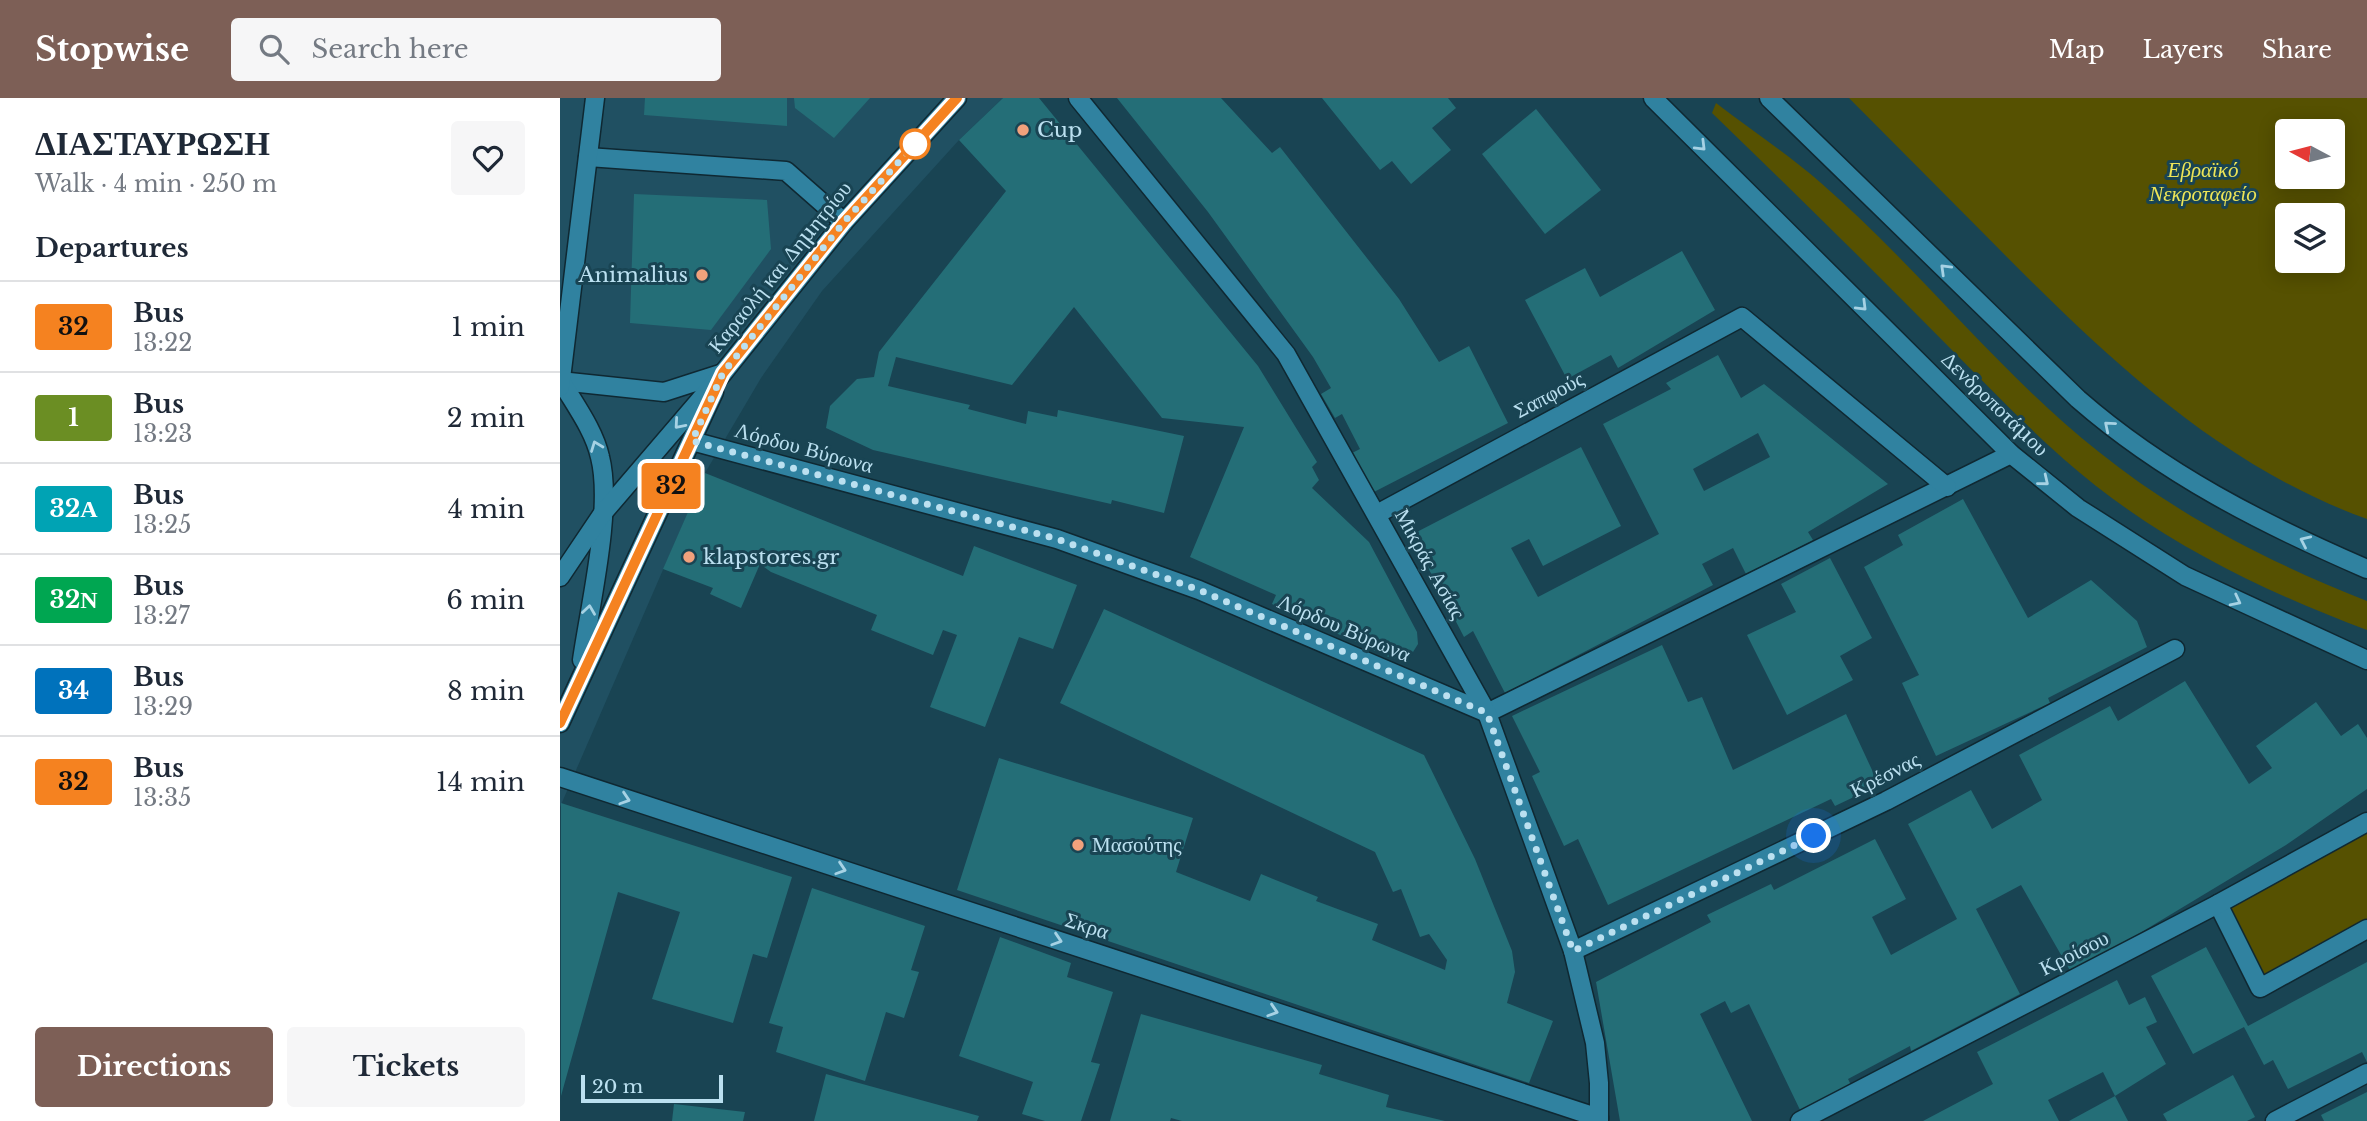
<!DOCTYPE html>
<meta charset="utf-8">
<style>
:root{--surface:#fff;--page:#f6f6f7;--text:#1f2937;--muted:#747a83;--line:#e0e1e3;--accent:#7d5f56}
body{margin:0;font-family:"Libre Baskerville",serif;background:var(--page);color:var(--text);height:100vh;display:flex;flex-direction:column;font-size:26px;white-space:nowrap}
*{box-sizing:border-box;margin:0}
p{font-size:23px;color:var(--muted)}
.icon{flex:none;width:38px;height:38px;fill:none;stroke:currentColor;stroke-width:2;stroke-linecap:round;stroke-linejoin:round}
.map{position:relative;flex:1;overflow:hidden}
.details{display:flex;flex-direction:column;background:var(--surface);width:560px}
.details>*{flex:none}
.badge{padding:0 14px;border-radius:5px;font-size:24px;line-height:46px}
.needle{width:46px;rotate:277deg}
.buttons{position:absolute;left:1715px;top:21px;display:grid;gap:14px}
.buttons a{display:grid;place-items:center;width:70px;height:70px;border-radius:7px;background:var(--surface);box-shadow:0 4px 18px #0003;font-size:35px}
.scale{position:absolute;left:21px;bottom:18px;width:142px;box-sizing:border-box;padding-left:7px;border:4px solid #bbe0f0;border-top:0;font-size:19px;line-height:24px;white-space:nowrap;color:#bbe0f0;-webkit-text-stroke:5px #194453;paint-order:stroke}
.you{position:absolute;width:35px;height:35px;margin:-18px;border:5px solid #fff;border-radius:50%;background:#1a73e8;box-shadow:0 0 0 10px #1a73e833}
.map>.badge{position:absolute;translate:-50% -50%;box-shadow:0 0 0 4px #fff}
h2{padding:0 35px;font-size:26px;line-height:63px}
.round{display:grid;place-items:center;flex:none;width:74px;height:74px;border-radius:7px;background:var(--page)}
.overview{display:flex;align-items:center;justify-content:space-between;height:119px;padding:0 35px}
h1{font-size:33px;font-weight:700;line-height:52px}
.cta{display:flex;gap:14px;margin-top:auto;padding:14px 35px}
.cta a{flex:1;height:80px;border-radius:7px;background:var(--accent);color:#fff;font-size:28px;font-weight:700;line-height:80px;text-align:center}
.cta a+a{background:var(--page);color:var(--text)}
ul{padding:0;list-style:none}
li{display:flex;align-items:center;gap:21px;height:91px;padding:0 35px;border-top:2px solid var(--line)}
li div{flex:1}
li b{display:block;font-size:26px}
li em{font-style:normal}
li .badge{min-width:77px;font-weight:700;text-align:center}
header{display:flex;align-items:center;gap:42px;box-sizing:border-box;height:98px;padding:0 35px;background:var(--accent);color:#fff}
header strong{font-size:33px}
nav{display:flex;gap:38px;margin-inline-start:auto;font-size:24px}
.search{width:490px;height:63px;background:var(--page);display:flex;align-items:center;gap:18px;box-sizing:border-box;padding:0 24px;border-radius:7px;color:var(--muted);font-size:26px}
main{display:flex;flex:1;min-height:0}
.map>svg:first-child{display:block}
.built{fill:#205062}
.green{fill:#565101;fill-rule:evenodd}
.building{fill:#246e77;fill-rule:evenodd}
.lines{fill:none;stroke-linecap:round;stroke-linejoin:round}
.pedestrian-casing{stroke:#0f2832;stroke-width:21}
.minor-casing{stroke:#0f2832;stroke-width:21}
.tertiary-casing{stroke:#0f2832;stroke-width:21}
.secondary-casing{stroke:#0f2832;stroke-width:21}
.pedestrian{stroke:#3082a0;stroke-width:18}
.minor{stroke:#3082a0;stroke-width:18}
.tertiary{stroke:#3082a0;stroke-width:18}
.secondary{stroke:#3082a0;stroke-width:18}
.oneway{stroke:#a6d2e4}
.line-casing{stroke:#fff;stroke-width:16}
.line{stroke:#f58220;stroke-width:10}
.walk{stroke:#bbe0f0;stroke-width:7;stroke-dasharray:0 12.6}
.poi-dot{fill:#f1a17c;stroke:#194453;stroke-width:2.5}
.stop-dot{fill:#fff;stroke:#f58220;stroke-width:3.5}
.labels{text-anchor:middle;dominant-baseline:central;stroke-width:6;stroke-linejoin:round;paint-order:stroke}
.poi-label{font-size:21px;fill:#bbe0f0;stroke:#194453;text-anchor:start}
.park-label{font-size:21px;font-style:italic;fill:#eee557;stroke:#194453}
.street-label{font-size:21px;fill:#bbe0f0;stroke:#194453}
</style>
<header>
<strong>Stopwise</strong>
<div class="search"><svg class="icon" aria-label="search" viewBox="0 0 24 24"><circle cx="10" cy="10" r="6"/><path d="M15 15l6 6"/></svg>Search here</div>
<nav><a>Map</a><a>Layers</a><a>Share</a></nav>
</header>
<main>
<section class="details">
<div class="overview"><div><h1>ΔΙΑΣΤΑΥΡΩΣΗ</h1><p>Walk · 4 min · 250 m</p></div><a class="round"><svg class="icon" aria-label="heart" viewBox="0 0 24 24"><path d="M12 20l-8-8c-3-5 5-10 8-4 3-6 11-1 8 4z"/></svg></a></div>
<h2>Departures</h2>
<ul>
<li><span class="badge" style="background:#f58220;color:#111">32</span><div><b>Bus</b><p>13:22</p></div><em>1 min</em></li>
<li><span class="badge" style="background:#6b8e23;color:#fff">1</span><div><b>Bus</b><p>13:23</p></div><em>2 min</em></li>
<li><span class="badge" style="background:#00a3b4;color:#fff">32Α</span><div><b>Bus</b><p>13:25</p></div><em>4 min</em></li>
<li><span class="badge" style="background:#00a651;color:#fff">32Ν</span><div><b>Bus</b><p>13:27</p></div><em>6 min</em></li>
<li><span class="badge" style="background:#0072bc;color:#fff">34</span><div><b>Bus</b><p>13:29</p></div><em>8 min</em></li>
<li><span class="badge" style="background:#f58220;color:#111">32</span><div><b>Bus</b><p>13:35</p></div><em>14 min</em></li>
</ul>
<div class="cta"><a>Directions</a><a>Tickets</a></div>
</section>
<div class="map">
<svg width="1807" height="1023" viewBox="0 0 1807 1023">
<rect width="100%" height="100%" fill="#194453"/>
<path class="built" d="M0 0H443L399 42 262 193 201 280 145 375 0 709Z"/>
<g class="green">
<path d="M1289 0H1807V421C1662 369 1548 261 1442 154 1391 103 1340 51 1289 0ZM1773 33V79H1727V33ZM1773 117V163H1727V117Z"/>
<path d="M1156 5C1191 32 1228 56 1261 85 1359 170 1438 274 1539 354 1620 419 1711 465 1807 503V532C1711 496 1618 452 1536 388 1482 346 1435 295 1386 246 1309 168 1231 91 1152 15Z"/>
<path d="M1807 724V831L1700 890 1658 806Z"/>
</g>
<g class="building">
<path d="M85 0H227V28L84 17Z"/>
<path d="M234 0H310L274 40 235 10Z"/>
<path d="M443 0H479L698 268 757 364 752 369 759 382 752 390 809 444 857 534 858 546 853 554 833 561 712 506 716 497 630 459 684 329 602 320 514 209 452 287 336 259 328 288 410 307 408 311 466 326 468 313 497 319 498 312 624 338 604 415 552 402 551 406 313 352 266 330 270 308 297 281 314 279 319 254 326 245 446 93 399 42Z"/>
<path d="M557 0H661L712 55 720 49 839 201 879 264 909 248 948 325 812 395 792 355 800 351 782 316 775 320 761 296 771 290 753 259 648 114Z"/>
<path d="M762 0H888L896 10 872 30 891 52 851 86 832 63 820 72Z"/>
<path d="M976 11 1041 92 985 136 922 56Z"/>
<path d="M74 96 207 102 211 151 151 232 70 225Z"/>
<path d="M1122 153 1155 212 1058 270 1051 257 1007 281 965 202 1025 170 1040 199Z"/>
<path d="M1158 257 1181 300 1204 286 1328 386 1248 434 1253 442 1186 476 1173 450 1142 466 1153 487 945 595 913 533 904 539 851 437 1021 349 1061 428 983 468 969 441 951 450 978 499 1099 436 1043 326 1111 291 1106 285ZM1198 335 1210 359 1144 393 1133 371Z"/>
<path d="M145 375 403 478 414 448 517 487 493 551 459 539 425 629 370 609 397 537 383 532 373 557 311 532 317 517 211 474 200 466 181 510 150 496 153 490 103 471Z"/>
<path d="M1403 401 1468 520 1531 482 1577 523 1587 549 1488 600 1490 605 1376 658 1342 585 1359 577 1304 469 1343 447 1338 437Z"/>
<path d="M1270 460 1312 540 1280 558 1293 582 1227 617 1187 537 1236 514 1221 486Z"/>
<path d="M544 511 864 657 915 761 952 853 955 874 947 905 993 923 969 985 397 792 439 660 633 720 616 774 690 803 701 776 758 799 756 803 818 826 812 842 885 872 887 862 869 836 860 839 841 791 833 794 815 754 500 605Z"/>
<path d="M1102 547 1128 604 1142 599 1173 672 1286 616 1319 687 1275 708 1271 701 1048 807 1018 741 1004 748 972 678 980 674 952 618Z"/>
<path d="M1625 583 1689 686 1712 670 1696 648 1756 604 1781 638 1798 626 1807 640V691L1726 747 1512 876 1461 787 1416 811 1460 896 1351 953 1350 948 1288 981 1293 991 1242 1016 1189 906 1171 915 1165 903 1140 916 1192 1023H1060L1036 884 1151 824 1147 817 1211 786 1214 792 1315 741 1346 801 1312 819 1331 857 1397 821 1348 726 1411 692 1432 731 1482 702 1459 657 1550 608 1558 623Z"/>
<path d="M1 705 232 779 207 860 193 856 173 925 92 901 120 814 58 794 1 998Z"/>
<path d="M252 790 365 828 351 872 359 874 344 920 326 914 305 983 216 954 223 929 209 925Z"/>
<path d="M440 839 511 865 507 879 553 894 531 964 540 966 521 1023H485L462 1016 473 984 399 958Z"/>
<path d="M1646 849 1688 928 1807 864V964L1802 954 1728 991 1713 962 1704 967 1684 929 1633 956 1591 878Z"/>
<path d="M1557 882 1569 907 1585 899 1597 924 1586 929 1606 966 1555 998 1543 974 1488 1002 1499 1023H1363L1433 986 1417 954Z"/>
<path d="M581 916 762 967 759 976 829 997 826 1009 885 1023H622L611 1020 610 1023H550Z"/>
<path d="M266 976 419 1018 417 1023H254Z"/>
<path d="M1673 977 1695 1019 1687 1023H1607L1603 1016Z"/>
<path d="M1807 994V1023H1764L1761 1017Z"/>
<path d="M1555 998 1568 1023H1509Z"/>
<path d="M114 1006 185 1014 183 1023H112Z"/>
</g>
<g class="lines">
<defs>
<path id="pedestrian" d="M28 59 226 73 284 124"/>
<g id="minor">
<path d="M132 343 497 441 639 492 927 615 1451 356"/>
<path d="M817 416 1182 219 1387 389"/>
<path d="M0 679 1039 1020"/>
<path d="M1658 806 1700 890 1807 831"/>
<path d="M1013 853 1326 703 1615 551"/>
<path d="M1240 1023 1658 806 1807 724"/>
<path d="M1715 1023 1807 975"/>
</g>
<g id="tertiary">
<path d="M518 0 726 256 927 615 1013 853 1035 945 1039 985V1023"/>
<path d="M0 283 104 294 163 275"/>
</g>
<g id="secondary">
<path d="M1093 0 1451 356 1518 410 1625 478 1807 562"/>
<path d="M1209 0 1518 301C1604 376 1703 426 1807 471"/>
<path d="M1 283C15 307 34 332 40 359 53 410 30 507 22 562"/>
<path d="M0 289 35 0"/>
<path d="M0 479 43 415 163 275 284 124 397 0"/>
<path d="M0 625 154 294"/>
</g>
</defs>
<use href="#pedestrian" class="pedestrian-casing"/>
<use href="#minor" class="minor-casing"/>
<use href="#tertiary" class="tertiary-casing"/>
<use href="#secondary" class="secondary-casing"/>
<use href="#pedestrian" class="pedestrian"/>
<use href="#minor" class="minor"/>
<use href="#tertiary" class="tertiary"/>
<use href="#secondary" class="secondary"/>
</g>
<defs><path id="oneway-chevron" d="M-2-3.5L2.5 0L-2 3.5" fill="none" stroke-width="1.6" stroke-linecap="round" stroke-linejoin="round" transform="scale(1.75)"/></defs>
<g class="oneway">
<use href="#oneway-chevron" transform="translate(1141 48) rotate(45)"/>
<use href="#oneway-chevron" transform="translate(1385 171) rotate(-136)"/>
<use href="#oneway-chevron" transform="translate(1302 208) rotate(45)"/>
<use href="#oneway-chevron" transform="translate(119 326) rotate(131)"/>
<use href="#oneway-chevron" transform="translate(1549 328) rotate(-140)"/>
<use href="#oneway-chevron" transform="translate(36 348) rotate(-111)"/>
<use href="#oneway-chevron" transform="translate(1484 383) rotate(39)"/>
<use href="#oneway-chevron" transform="translate(1745 443) rotate(-155)"/>
<use href="#oneway-chevron" transform="translate(1676 503) rotate(27)"/>
<use href="#oneway-chevron" transform="translate(29 512) rotate(-82)"/>
<use href="#oneway-chevron" transform="translate(65 701) rotate(18)"/>
<use href="#oneway-chevron" transform="translate(281 771) rotate(18)"/>
<use href="#oneway-chevron" transform="translate(497 842) rotate(18)"/>
<use href="#oneway-chevron" transform="translate(713 913) rotate(18)"/>
</g>
<g class="lines">
<defs>
<path id="line" d="M0 625 163 275 284 124 397 0"/>
</defs>
<use href="#line" class="line-casing"/>
<use href="#line" class="line"/>
<path class="walk" d="M355 46 284 124 163 275 132 343 497 441 639 492 927 615 1013 853 1254 738"/>
</g>
<g class="poi-dot">
<circle cx="463" cy="32" r="7"/>
<circle cx="142" cy="177" r="7"/>
<circle cx="129" cy="459" r="7"/>
<circle cx="518" cy="747" r="7"/>
</g>
<circle class="stop-dot" cx="355" cy="46" r="14"/>
<g class="labels">
<g class="poi-label">
<text x="477" y="32">Cup</text>
<text x="128" y="177" text-anchor="end">Animalius</text>
<text x="143" y="459">klapstores.gr</text>
<text x="532" y="747">Μασούτης</text>
</g>
<g class="park-label">
<text x="1643" y="72">Εβραϊκό<tspan x="1643" dy="24">Νεκροταφείο</tspan></text>
</g>
<g class="street-label">
<text transform="translate(220 169) rotate(-51)">Καραολή και Δημητρίου</text>
<text transform="translate(989 297) rotate(-28)">Σαπφούς</text>
<text transform="translate(1435 306) rotate(44)">Δενδροποτάμου</text>
<text transform="translate(244 350) rotate(15)">Λόρδου Βύρωνα</text>
<text transform="translate(870 466) rotate(61)">Μικράς Ασίας</text>
<text transform="translate(784 530) rotate(23)">Λόρδου Βύρωνα</text>
<text transform="translate(1325 677) rotate(-27)">Κρέσνας</text>
<text transform="translate(527 828) rotate(18)">Σκρα</text>
<text transform="translate(1514 855) rotate(-27)">Κροίσου</text>
</g>
</g>
</svg>
<div class="buttons">
<a><svg class="needle" viewBox="-14 -14 28 28"><path d="M0-13l5 13h-10z" fill="#e53935"/><path d="M0 13l5-13h-10z" fill="#747a83"/></svg></a>
<a><svg class="icon" aria-label="layers" viewBox="0 0 24 24"><path d="M12 4l9 5-9 5-9-5zM3 14l9 5 9-5"/></svg></a>
</div>
<div class="scale">20 m</div>
<div class="you" style="left:1254px;top:738px"></div>
<b class="badge" style="left:111px;top:388px;background:#f58220;color:#111">32</b>
</div>
</main>
